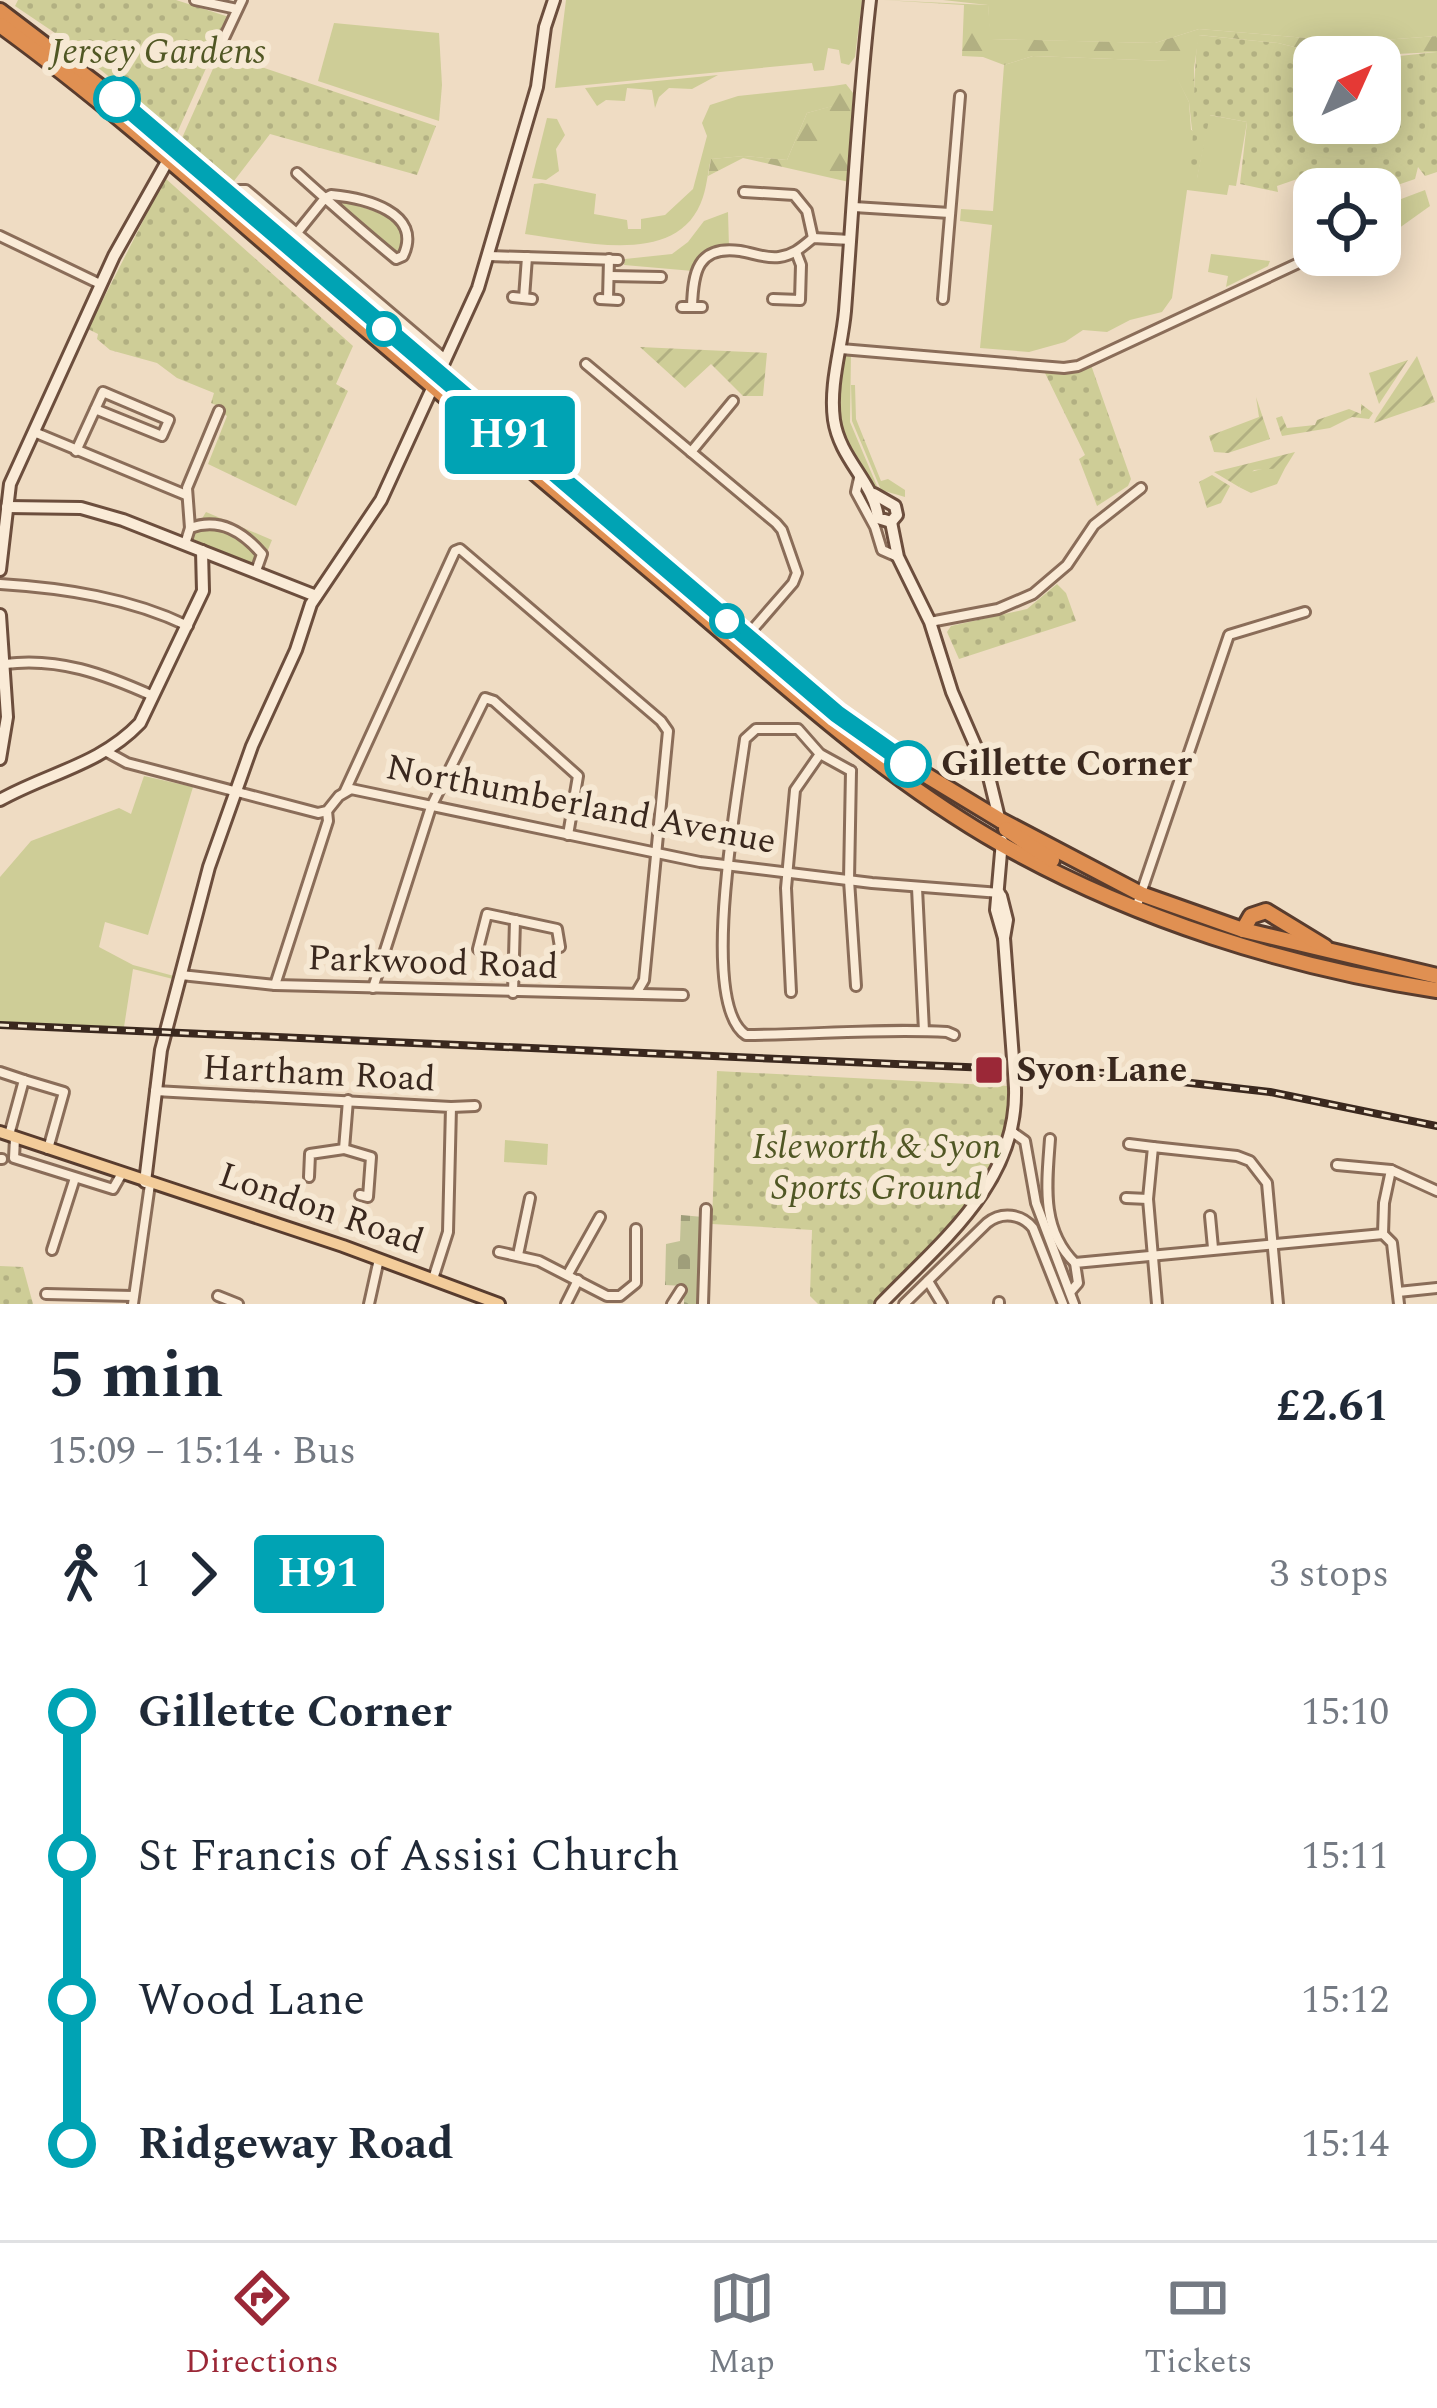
<!DOCTYPE html>
<meta charset="utf-8">
<style>
:root{--surface:#fff;--page:#f2f2f3;--text:#1f2937;--muted:#747a83;--line:#e0e1e3;--accent:#9b2837}
body{margin:0;font-family:Spectral,serif;background:var(--page);color:var(--text);height:100vh;display:flex;flex-direction:column;font-size:45px;white-space:nowrap}
*{box-sizing:border-box;margin:0}
p{font-size:39px;color:var(--muted)}
.icon{flex:none;width:66px;height:66px;fill:none;stroke:currentColor;stroke-width:2;stroke-linecap:round;stroke-linejoin:round}
.map{position:relative;height:1304px;overflow:hidden}
.side{display:flex;flex-direction:column;background:var(--surface);flex:1}
.side>*{flex:none}
.badge{padding:0 24px;border-radius:9px;font-size:42px;line-height:78px}
.needle{width:78px;rotate:45deg}
.buttons{position:absolute;left:1293px;top:36px;display:grid;gap:24px}
.buttons a{display:grid;place-items:center;width:108px;height:108px;border-radius:24px;background:var(--surface);box-shadow:0 6px 30px #0003;font-size:60px}
.map>.badge{position:absolute;translate:-50% -50%;box-shadow:0 0 0 6px #fff}
.legs{display:flex;align-items:center;gap:18px;height:132px;padding:0 48px;font-size:39px}
.legs p{margin-inline-start:auto}
.head{display:flex;align-items:center;justify-content:space-between;height:204px;padding:0 48px}
h1{font-size:66px;font-weight:700;line-height:90px}
ul{padding:0 48px;list-style:none}
li{display:flex;align-items:center;gap:42px;height:144px;font-size:45px}
li i{display:grid;place-items:center;width:18px;height:100%;margin:0 15px;background:currentColor}
li i::after{content:'';width:30px;height:30px;margin:-15px;border:9px solid;border-radius:50%;background:var(--surface)}
li p{margin-inline-start:auto}
li:first-child i{background:linear-gradient(#0000 50%,currentColor 0)}
li:last-child i{background:linear-gradient(currentColor 50%,#0000 0)}
.tab-bar{display:flex;justify-content:space-around;align-items:center;height:168px;border-top:3px solid var(--line);background:var(--surface);font-size:33px;color:var(--muted)}
.tab-bar a{display:grid;justify-items:center;gap:6px}
.tab-bar .current{color:var(--accent)}
.map>svg:first-child{display:block}
.grass{fill:#cecd97}
.forest{fill:url(#forest-firs)}
.cemetery{fill:url(#cemetery-stones)}
.park{fill:url(#park-dots)}
.garden{fill:url(#garden-furrows)}
.lines{fill:none;stroke-linecap:round;stroke-linejoin:round}
.street-casing{stroke:#8a6d59;stroke-width:14}
.secondary-casing{stroke:#6c4e3d;stroke-width:16}
.primary-casing{stroke:#583c2e;stroke-width:16}
.highway-casing{stroke:#583c2e;stroke-width:20}
.street{stroke:#faebd7;stroke-width:8}
.secondary{stroke:#faebd7;stroke-width:10}
.primary{stroke:#f3cc9a;stroke-width:10}
.highway{stroke:#e09052;stroke-width:14}
.rail-casing{stroke:#3a281e;stroke-width:8}
.rail{stroke:#f6e8d3;stroke-width:3;stroke-dasharray:9;stroke-linecap:butt}
.secondary-bridge-casing{stroke:#6c4e3d;stroke-width:16;stroke-linecap:butt}
.secondary-bridge{stroke:#faebd7;stroke-width:10}
.line-1-casing{stroke:#fff;stroke-width:27}
.line-1{stroke:#00a3b4;stroke-width:18}
.stop-1-dot{fill:#fff;stroke:#00a3b4;stroke-width:6}
.poi-dot{fill:#9b2837;stroke:#f6e8d3;stroke-width:4.5}
.labels{text-anchor:middle;dominant-baseline:central;stroke-width:12;stroke-linejoin:round;paint-order:stroke}
.park-label{font-size:36px;font-style:italic;fill:#505724;stroke:#f6e8d3}
.stop-label{font-size:36px;font-weight:bold;fill:#3a281e;stroke:#f6e8d3;text-anchor:start}
.street-label{font-size:36px;fill:#3a281e;stroke:#f6e8d3}
.poi-label{font-size:36px;font-weight:bold;fill:#3a281e;stroke:#f6e8d3;text-anchor:start}
</style>
<div class="map">
<svg width="1437" height="1304" viewBox="0 0 1437 1304">
<defs>
<pattern id="forest-firs" width="22" height="20" patternUnits="userSpaceOnUse" patternTransform="scale(3)"><rect width="22" height="20" fill="#cecd97"/><path d="M5 1l3.5 6h-7zM16 11l3.5 6h-7z" fill="#b2b082"/></pattern>
<pattern id="cemetery-stones" width="16" height="16" patternUnits="userSpaceOnUse" patternTransform="scale(3)"><rect width="16" height="16" fill="#c2c296"/><path d="M2 7V4a2 2 0 0 1 4 0v3zM10 15v-3a2 2 0 0 1 4 0v3z" fill="#9f9e7a"/></pattern>
<pattern id="park-dots" width="8" height="8" patternUnits="userSpaceOnUse" patternTransform="scale(3)"><rect width="8" height="8" fill="#cecd97"/><path d="M2 2h.1M6 6h.1" fill="none" stroke="#b2b082" stroke-width="1.8" stroke-linecap="round"/></pattern>
<pattern id="garden-furrows" width="10" height="10" patternUnits="userSpaceOnUse" patternTransform="scale(3)"><rect width="10" height="10" fill="#cecd97"/><path d="M-1 1l2-2M0 10L10 0M9 11l2-2" fill="none" stroke="#b2b082"/></pattern>
</defs>
<rect width="100%" height="100%" fill="#efdcc3"/>
<g class="grass">
<path d="M566 0H862L855 57 849 65 841 63 839 50 828 48 824 70 814 71 812 63 555 88Z"/>
<path d="M943 0H1437V36L1356 42 1199 29 1155 43 990 39 988 5Z"/>
<path d="M334 23 439 33 442 85 439 121 318 81Z"/>
<path d="M1033 56 1169 61 1189 102 1191 130 1196 131 1190 178H1197L1209 115 1247 122 1236 186 1229 185 1227 195 1187 190 1172 298 1162 312 1130 320 1107 332 1083 330 1065 342 1029 352 980 348 992 225 960 221 961 209 993 211 1004 65Z"/>
<path d="M718 75 692 89 669 88 659 97 655 108 652 90 627 88 625 101 606 100 597 106 585 88Z"/>
<path d="M833 86V106L807 113 787 160 744 156 711 159C708 171 707 185 703 197 680 269 581 241 525 234L534 184 542 183 596 194 594 214 627 220 628 229H641V219L665 215 693 189 707 136 702 123 710 105 738 96Z"/>
<path d="M547 118 557 119 565 135 556 149 559 171 546 180 532 178Z"/>
<path d="M1425 190 1430 206 1388 236 1380 207Z"/>
<path d="M336 198 396 219 405 240 400 254 394 253 333 201Z"/>
<path d="M728 212 729 247 713 251 693 271 624 265 625 259 672 254 688 242 704 221Z"/>
<path d="M1211 254 1270 261 1268 266 1226 287 1228 276 1208 272Z"/>
<path d="M851 353 850 422 880 493C836 461 833 404 845 355Z"/>
<path d="M1274 466 1285 468 1277 484 1251 493 1239 487 1250 472Z"/>
<path d="M206 512 272 540 261 567 190 538Z"/>
<path d="M144 776 193 787 148 935 105 922 99 947 133 965 174 976 173 979 133 969 124 1027 0 1022V877L31 841 119 808 131 814Z"/>
<path d="M505 1140 548 1144 547 1165 504 1162Z"/>
</g>
<g class="forest">
<path d="M883 0 988 5 991 39 1155 43 1199 29 1356 42 1437 36V52L1336 57 1278 43 1199 35 1194 68 1196 131 1192 130 1189 102 1168 61 1033 56 1004 65 983 57 962 56 964 5Z"/>
<path d="M846 84 853 93 849 182 743 158 708 176 711 159 744 156 787 160 807 113 832 106 833 86Z"/>
<path d="M851 385H855L856 419 881 481 888 479 905 490V497L881 490 852 421Z"/>
</g>
<path class="cemetery" d="M681 1215 703 1217 701 1304H684V1286L665 1285 666 1244 680 1241Z"/>
<g class="park">
<path d="M18 0H176L229 17 177 133 61 37 15 6Z"/>
<path d="M1198 35 1278 43 1336 57H1314V123H1380V58L1437 52V172L1425 176 1418 167 1415 179 1380 191 1333 189 1331 183 1306 176 1277 186 1278 192 1240 184 1247 122 1210 115 1197 179 1189 178C1196 130 1192 83 1198 35Z"/>
<path d="M220 53 436 126 417 175 270 134 234 181 182 138Z"/>
<path d="M165 178 353 346 336 384 348 391 296 506 208 464 227 416 222 413 223 408 211 403 214 393 177 378 157 363 110 350 97 339 98 334 88 329Z"/>
<path d="M1091 365 1131 479 1128 486 1097 506 1079 459 1085 455 1045 373Z"/>
<path d="M1057 584 1066 593 1076 621 959 659 947 632 951 626 1027 609Z"/>
<path d="M717 1071 1008 1086C1024 1174 926 1246 873 1304H818L810 1296 812 1230 712 1224Z"/>
<path d="M0 1266 23 1267 33 1304H0Z"/>
</g>
<g class="garden">
<path d="M640 347 767 353 763 396H743L711 364 685 388Z"/>
<path d="M1417 356 1435 402 1374 423 1376 418Z"/>
<path d="M1408 360 1379 404 1369 373Z"/>
<path d="M1256 397 1270 439 1228 453 1214 452 1209 436 1259 417Z"/>
<path d="M1361 404 1373 413 1369 419 1352 417 1330 428 1282 436 1276 418 1282 416 1287 428 1315 425 1317 420 1349 409 1361 414Z"/>
<path d="M1295 452 1285 468 1254 470 1239 487 1214 472Z"/>
<path d="M1212 475 1230 486 1221 503 1207 508 1199 482Z"/>
</g>
<g class="lines">
<defs>
<g id="street">
<path d="M195 0 237 9"/>
<path d="M218 51 242 0"/>
<path d="M744 192 794 195 807 211 813 238"/>
<path d="M232 197 239 190H246L445 359"/>
<path d="M854 207 950 213"/>
<path d="M296 234 325 198 331 195C364 198 424 212 403 256L396 259C362 231 329 202 297 173"/>
<path d="M0 236 100 284"/>
<path d="M489 256 618 260"/>
<path d="M610 276 661 277"/>
<path d="M513 297 532 299"/>
<path d="M524 298 527 257"/>
<path d="M600 299 618 300"/>
<path d="M608 299 609 259"/>
<path d="M773 299 800 300 801 265 796 252"/>
<path d="M943 299 960 96"/>
<path d="M682 307H702"/>
<path d="M692 307C693 273 697 245 740 251 753 253 766 259 779 257 794 255 802 247 813 238L851 240"/>
<path d="M841 349 1064 368 1078 366 1303 261 1309 252"/>
<path d="M586 364 776 523 782 530 797 573 793 583 747 636"/>
<path d="M34 432 186 495"/>
<path d="M76 451 103 392 169 420 162 436 95 409"/>
<path d="M691 452 733 401"/>
<path d="M859 478 856 492 875 527 882 550 898 557"/>
<path d="M190 528C220 517 243 532 262 554L256 571"/>
<path d="M185 544 190 528 187 488 219 411"/>
<path d="M0 584C64 588 130 598 188 626"/>
<path d="M930 622 998 609 1033 594 1067 565 1094 525 1141 488"/>
<path d="M5 664C58 657 104 674 153 696"/>
<path d="M107 752 127 763 318 813 327 811 339 796 351 789 700 862 872 883 1000 893"/>
<path d="M851 771 820 754 798 729H756L745 739C738 793 698 1004 746 1035 814 1035 879 1028 947 1032L954 1035"/>
<path d="M851 771 849 880 856 986"/>
<path d="M345 791 455 551 460 549 661 721 668 731 644 980 637 992"/>
<path d="M917 888 924 1031"/>
<path d="M1136 908 1229 635 1305 612"/>
<path d="M478 949 487 914 557 929 560 947"/>
<path d="M181 975 275 985 683 995"/>
<path d="M275 985 328 821 327 811"/>
<path d="M373 988 431 807 485 698 494 701 578 776 568 835"/>
<path d="M791 992 786 888 795 790 820 754"/>
<path d="M513 993 515 920"/>
<path d="M0 1072 24 1080"/>
<path d="M155 1091 451 1107 448 1232 433 1279"/>
<path d="M451 1107 475 1106"/>
<path d="M1011 1131 1025 1141 1036 1203 1074 1304"/>
<path d="M9 1135 24 1080 64 1092 48 1149"/>
<path d="M15 1138 14 1158 113 1189 121 1175"/>
<path d="M1050 1139C1047 1182 1040 1229 1075 1263"/>
<path d="M1129 1144 1153 1147"/>
<path d="M344 1149 371 1157 368 1197 360 1195"/>
<path d="M0 1159H2"/>
<path d="M1337 1165 1391 1170 1437 1191"/>
<path d="M309 1177 310 1154 344 1149 348 1100"/>
<path d="M1126 1198 1148 1199"/>
<path d="M1210 1216 1213 1248"/>
<path d="M1383 1234 1392 1243 1399 1304"/>
<path d="M1383 1234 1384 1203 1391 1170"/>
<path d="M52 1250 75 1178"/>
<path d="M499 1252 539 1261 607 1296H620L636 1283V1229"/>
<path d="M518 1255 530 1198"/>
<path d="M568 1274 600 1217"/>
<path d="M928 1281 942 1304"/>
<path d="M1071 1291 1078 1283 1075 1263 1383 1234"/>
<path d="M1398 1292 1437 1288"/>
<path d="M46 1294 133 1296"/>
<path d="M218 1296 238 1304"/>
<path d="M133 1304 150 1184"/>
<path d="M369 1304 379 1259"/>
<path d="M566 1304 578 1280"/>
<path d="M672 1304 681 1290"/>
<path d="M703 1304 706 1209"/>
<path d="M904 1304 987 1223C1002 1211 1022 1214 1033 1228L1063 1304"/>
<path d="M999 1304V1302"/>
<path d="M1157 1304 1148 1199 1153 1147 1237 1156 1250 1161 1267 1183 1278 1304"/>
</g>
<g id="secondary">
<path d="M870 0C858 103 853 207 845 311 842 346 829 384 834 420 840 460 874 482 878 518L891 522"/>
<path d="M874 494 895 506 897 515 891 522"/>
<path d="M7 507 81 508 123 520 316 596"/>
<path d="M891 522 898 557 930 622 952 692 989 777 1000 822"/>
<path d="M0 570 10 484 114 256 168 160"/>
<path d="M0 615 7 717 0 759"/>
<path d="M0 800C48 773 100 765 140 723L203 591 202 551"/>
<path d="M1002 841 996 910 1004 938"/>
<path d="M1001 896 1007 920 1004 938 1013 1059"/>
<path d="M145 1182 161 1050 209 867 252 746 296 650 311 604 381 500 478 288 537 87 545 27 554 0"/>
<path d="M881 1304C941 1242 1018 1182 1015 1088"/>
</g>
<path id="primary" d="M0 1132 343 1246 499 1304"/>
<g id="highway">
<path d="M0 11 141 118 746 637 886 751 1000 820 1141 894 1243 930 1437 976"/>
<path d="M0 25C102 99 197 184 293 267 419 375 546 482 672 589 777 678 881 776 1001 844 1134 919 1286 967 1437 990"/>
<path d="M1006 829 1052 860"/>
<path d="M1243 930 1251 916 1266 911 1325 947"/>
</g>
</defs>
<use href="#street" class="street-casing"/>
<use href="#secondary" class="secondary-casing"/>
<use href="#primary" class="primary-casing"/>
<use href="#highway" class="highway-casing"/>
<use href="#street" class="street"/>
<use href="#secondary" class="secondary"/>
<use href="#primary" class="primary"/>
<use href="#highway" class="highway"/>
<defs>
<path id="rail" d="M0 1025 1103 1073 1270 1092 1437 1126"/>
</defs>
<use href="#rail" class="rail-casing"/>
<use href="#rail" class="rail"/>
<defs>
<path id="secondary-bridge" d="M1013 1059 1015 1088"/>
</defs>
<use href="#secondary-bridge" class="secondary-bridge-casing"/>
<use href="#secondary-bridge" class="secondary-bridge"/>
</g>
<g class="lines">
<defs>
<path id="line-1" d="M117 99 837 714 908 764"/>
</defs>
<use href="#line-1" class="line-1-casing"/>
<use href="#line-1" class="line-1"/>
</g>
<g class="stop-1-dot">
<circle cx="117" cy="99" r="21"/>
<circle cx="384" cy="329" r="15"/>
<circle cx="727" cy="621" r="15"/>
<circle cx="908" cy="764" r="21"/>
</g>
<rect class="poi-dot" x="974" y="1055" width="30" height="30" rx="6"/>
<g class="labels">
<g class="park-label">
<text x="158" y="52">Jersey Gardens</text>
<text x="877" y="1147">Isleworth &amp; Syon<tspan x="877" dy="41">Sports Ground</tspan></text>
</g>
<g class="stop-label">
<text x="941" y="764">Gillette Corner</text>
</g>
<g class="street-label">
<text transform="translate(581 805) rotate(11)">Northumberland Avenue</text>
<text transform="translate(433 963) rotate(2)">Parkwood Road</text>
<text transform="translate(319 1074) rotate(3)">Hartham Road</text>
<text transform="translate(321 1209) rotate(19)">London Road</text>
</g>
<g class="poi-label">
<text x="1016" y="1070">Syon Lane</text>
</g>
</g>
</svg>
<div class="buttons">
<a><svg class="needle" viewBox="-14 -14 28 28"><path d="M0-13l5 13h-10z" fill="#e53935"/><path d="M0 13l5-13h-10z" fill="#747a83"/></svg></a>
<a><svg class="icon" aria-label="locate" viewBox="0 0 24 24"><circle cx="12" cy="12" r="6"/><path d="M12 2v4M12 18v4M2 12h4M18 12h4"/></svg></a>
</div>
<b class="badge" style="left:510px;top:435px;background:#00a3b4;color:#fff">H91</b>
</div>
<section class="side">
<div class="head"><div><h1>5 min</h1><p>15:09 – 15:14 · Bus</p></div><b>£2.61</b></div>
<div class="legs"><svg class="icon" aria-label="walk" viewBox="0 0 24 24"><circle cx="13" cy="4" r="2"/><path d="M13 8l-2 6 4 7M11 14l-3 7M7 12l3-4h3l4 4"/></svg>1<svg class="icon" aria-label="forward" viewBox="0 0 24 24"><path d="M9 5l7 7-7 7"/></svg><b class="badge" style="background:#00a3b4;color:#fff">H91</b><p>3 stops</p></div>
<ul>
<li><i style="color:#00a3b4"></i><b>Gillette Corner</b><p>15:10</p></li>
<li><i style="color:#00a3b4"></i><span>St Francis of Assisi Church</span><p>15:11</p></li>
<li><i style="color:#00a3b4"></i><span>Wood Lane</span><p>15:12</p></li>
<li><i style="color:#00a3b4"></i><b>Ridgeway Road</b><p>15:14</p></li>
</ul>
</section>
<nav class="tab-bar">
<a class="current"><svg class="icon" aria-label="directions" viewBox="0 0 24 24"><path d="M12 3l9 9-9 9-9-9zM9 14v-3h6M13 9l2 2-2 2"/></svg>Directions</a>
<a><svg class="icon" aria-label="map" viewBox="0 0 24 24"><path d="M3 6l6-2 6 2 6-2v14l-6 2-6-2-6 2zM9 4v14M15 6v14"/></svg>Map</a>
<a><svg class="icon" aria-label="tickets" viewBox="0 0 24 24"><path d="M3 7h18v10H3zM15 7v10"/></svg>Tickets</a>
</nav>
